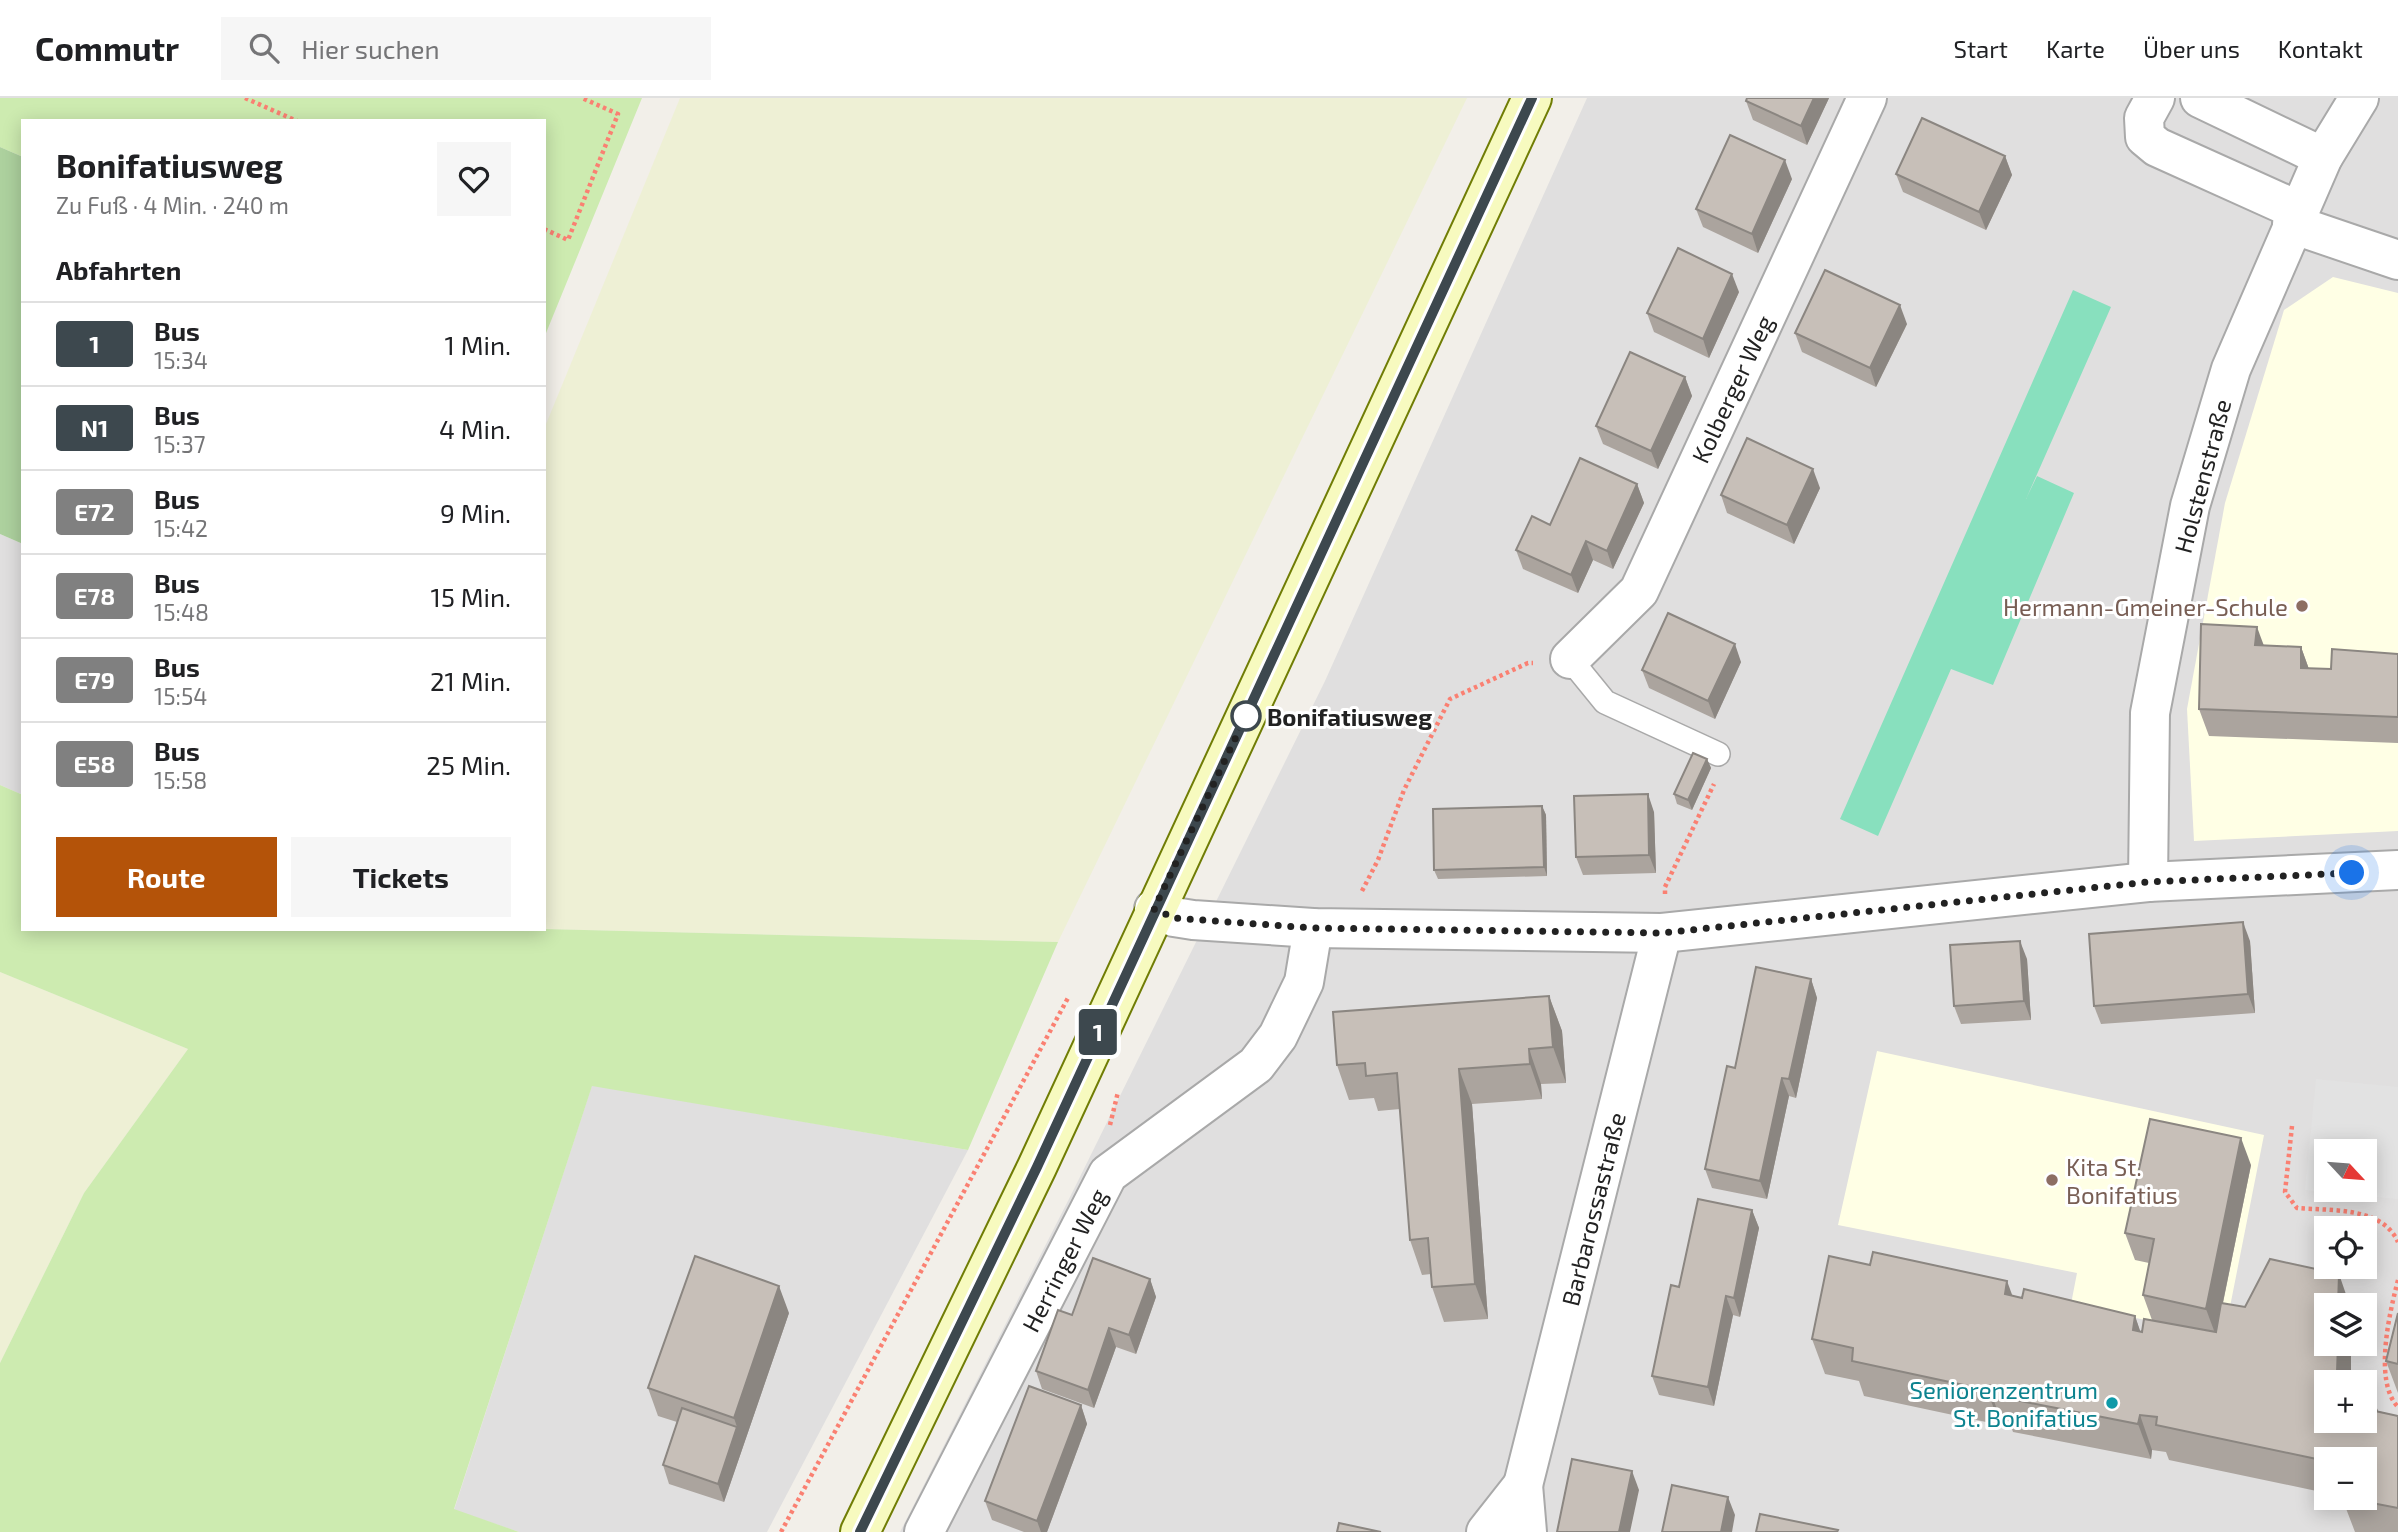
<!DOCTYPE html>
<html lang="de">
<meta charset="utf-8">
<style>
:root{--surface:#fff;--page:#f6f6f6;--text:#202124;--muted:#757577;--line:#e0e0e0;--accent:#b45309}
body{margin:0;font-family:"Exo 2",sans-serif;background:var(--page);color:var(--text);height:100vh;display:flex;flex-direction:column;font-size:26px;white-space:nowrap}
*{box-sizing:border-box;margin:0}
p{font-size:23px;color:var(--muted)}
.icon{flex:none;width:38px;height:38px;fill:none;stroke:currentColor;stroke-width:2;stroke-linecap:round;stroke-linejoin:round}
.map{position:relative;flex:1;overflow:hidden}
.drawer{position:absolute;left:21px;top:21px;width:525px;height:812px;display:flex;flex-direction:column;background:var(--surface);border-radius:0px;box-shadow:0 4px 18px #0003}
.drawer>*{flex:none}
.badge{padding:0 14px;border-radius:5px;font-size:24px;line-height:46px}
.needle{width:46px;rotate:116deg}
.tools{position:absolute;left:2314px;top:1041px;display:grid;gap:14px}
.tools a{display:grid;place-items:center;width:63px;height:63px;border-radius:0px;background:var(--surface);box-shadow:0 4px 18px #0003;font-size:35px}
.you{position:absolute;width:35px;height:35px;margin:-18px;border:5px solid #fff;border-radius:50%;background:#1a73e8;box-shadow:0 0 0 10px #1a73e833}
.map>.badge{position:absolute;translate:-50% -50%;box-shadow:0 0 0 4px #fff}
h2{padding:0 35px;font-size:26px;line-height:63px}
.round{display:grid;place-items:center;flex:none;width:74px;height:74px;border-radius:0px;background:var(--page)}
.overview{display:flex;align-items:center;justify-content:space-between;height:119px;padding:0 35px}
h1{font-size:33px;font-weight:700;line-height:52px}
.primary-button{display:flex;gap:14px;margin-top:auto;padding:14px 35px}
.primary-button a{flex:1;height:80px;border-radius:0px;background:var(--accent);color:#fff;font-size:28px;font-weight:700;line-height:80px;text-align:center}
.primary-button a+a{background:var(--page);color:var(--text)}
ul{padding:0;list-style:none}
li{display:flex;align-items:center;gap:21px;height:84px;padding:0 35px;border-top:2px solid var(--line)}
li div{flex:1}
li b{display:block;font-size:26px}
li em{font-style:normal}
li .badge{min-width:77px;font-weight:700;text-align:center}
header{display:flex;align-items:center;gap:42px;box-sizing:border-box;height:98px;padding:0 35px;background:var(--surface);border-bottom:2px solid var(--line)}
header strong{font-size:33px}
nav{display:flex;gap:38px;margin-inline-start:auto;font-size:24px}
.search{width:490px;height:63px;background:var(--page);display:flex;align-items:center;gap:18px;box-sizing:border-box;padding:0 24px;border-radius:0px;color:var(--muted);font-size:26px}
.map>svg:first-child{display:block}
.residential{fill:#e0dfdf;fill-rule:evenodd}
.education{fill:#ffffe5}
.farmland{fill:#eef0d5}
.grass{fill:#cdebb0}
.forest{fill:#add19e}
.pitch{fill:#88e0be}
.parking{fill:#e2e2e2;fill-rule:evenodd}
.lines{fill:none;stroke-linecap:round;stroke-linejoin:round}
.service-casing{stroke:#a9a9a9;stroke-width:26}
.minor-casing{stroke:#a9a9a9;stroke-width:42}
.secondary-casing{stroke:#707d05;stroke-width:42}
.path{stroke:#fa8072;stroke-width:4.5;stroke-dasharray:3.5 3.5;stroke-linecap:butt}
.service{stroke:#fff;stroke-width:23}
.minor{stroke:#fff;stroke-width:38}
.secondary{stroke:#f7fabf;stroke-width:38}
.wall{fill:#aba49e}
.shaded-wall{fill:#8b8681}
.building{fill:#c7bfb8;stroke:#8b8681;stroke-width:2}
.line-casing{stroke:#fff;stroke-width:16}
.line{stroke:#3d484e;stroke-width:10}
.walk{stroke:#222;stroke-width:7;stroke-dasharray:0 12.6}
.education-dot{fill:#8d6e63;stroke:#fff;stroke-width:2.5}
.stop-dot{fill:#fff;stroke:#3d484e;stroke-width:3.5}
.culture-dot{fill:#0f9aa8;stroke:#fff;stroke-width:2.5}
.labels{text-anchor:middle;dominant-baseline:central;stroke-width:6;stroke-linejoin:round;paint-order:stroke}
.street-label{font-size:24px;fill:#222;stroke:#fff}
.education-label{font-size:24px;fill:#785e54;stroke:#fff;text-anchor:end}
.stop-label{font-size:24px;font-weight:bold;fill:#222;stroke:#fff;text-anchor:start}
.culture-label{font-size:24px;fill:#0d838f;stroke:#fff;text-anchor:end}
</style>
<header>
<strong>Commutr</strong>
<div class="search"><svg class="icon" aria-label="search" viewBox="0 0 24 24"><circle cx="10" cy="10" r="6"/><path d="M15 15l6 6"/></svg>Hier suchen</div>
<nav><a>Start</a><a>Karte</a><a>Über uns</a><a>Kontakt</a></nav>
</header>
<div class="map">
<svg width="2398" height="1434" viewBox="0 0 2398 1434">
<rect width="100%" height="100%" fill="#f2efe9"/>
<g class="residential">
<path d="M1587 0H2398V1434H900L1074 1091 1325 583ZM2326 1054H2364V1092H2326ZM2326 1130H2364V1169H2326ZM2326 1208H2364V1246H2326ZM2326 1284H2364V1323H2326ZM2326 1362H2364V1400H2326Z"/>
<path d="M0 436 23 446V697L0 687Z"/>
<path d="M592 987 968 1052 767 1434H519L454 1412Z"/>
</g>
<g class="education">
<path d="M2333 179 2398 195V733L2194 743 2187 611 2225 405 2284 212Z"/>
<path d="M1877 953 2264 1037 2224 1239 2071 1206 2077 1175 1838 1127Z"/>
</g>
<g class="farmland">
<path d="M680 0H1467L1058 844 544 831V331Z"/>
<path d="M0 874 188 951 84 1095 0 1265Z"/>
</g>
<g class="grass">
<path d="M0 0H642L544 240V23H23V59L0 49Z"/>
<path d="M0 687 23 697V831H544L1058 844 968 1052 592 988 454 1411 519 1434H0V1265L84 1095 188 951 0 874Z"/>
</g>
<path class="forest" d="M0 49 23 59V446L0 436Z"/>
<path class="pitch" d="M2073 192 2111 209 2026 401 2037 378 2074 395 1993 587 1951 571 1878 738 1840 721Z"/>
<path class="parking" d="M2316 981 2398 989V1101L2305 1092ZM2326 1054H2364V1092H2326Z"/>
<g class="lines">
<defs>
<path id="service" d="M1570 561 1605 604 1718 656"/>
<g id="minor">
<path d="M2155 0 2144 20 2145 39 2157 49 2299 113"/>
<path d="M2200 0 2323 59"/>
<path d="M2292 126 2398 162"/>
<path d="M1570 561 1639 493 1867 0"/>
<path d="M2148 784 2150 615 2190 408 2231 271 2323 59 2359 0"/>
<path d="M1154 811 1174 819 1193 822 1313 830 1662 835 2148 784 2398 772"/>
<path d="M1523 1387 1662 835"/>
<path d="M924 1434 1108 1076 1256 967 1278 938 1304 884 1313 830"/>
<path d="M1486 1434 1523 1387 1527 1434"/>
</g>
<path id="secondary" d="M860 1434 1037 1069 1532 0"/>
</defs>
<use href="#service" class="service-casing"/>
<use href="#minor" class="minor-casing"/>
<use href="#secondary" class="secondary-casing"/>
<g class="path">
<path d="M245 0 297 23"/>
<path d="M544 131 568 142 618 16 582 0"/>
<path d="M1362 793 1378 762 1404 692 1450 601 1528 565H1533"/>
<path d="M1665 796V789L1714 686"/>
<path d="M1110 1027 1118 994"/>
<path d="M2292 1028 2285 1094 2297 1110C2330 1113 2382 1108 2398 1144"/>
<path d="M2398 1182C2390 1213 2373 1283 2398 1309"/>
<path d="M781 1434 1069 898"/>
</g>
<use href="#service" class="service"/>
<use href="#minor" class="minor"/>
<use href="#secondary" class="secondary"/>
</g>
<g class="wall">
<path d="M1747 0H1829L1807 47 1753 22 1746 3Z"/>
<path d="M2005 58 2012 77 1986 132 1903 94 1896 76Z"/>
<path d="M1792 81 1758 155 1703 129 1696 111Z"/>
<path d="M1739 194 1709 260 1654 234 1647 215Z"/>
<path d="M1907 226 1876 289 1802 254 1795 235Z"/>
<path d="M1685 279 1692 298 1658 371 1603 346 1596 328Z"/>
<path d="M1637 386 1644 405 1613 471 1593 462 1578 495 1523 471 1516 452 1550 427Z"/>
<path d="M1820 390 1794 446 1727 415 1721 397Z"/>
<path d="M2264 548 2301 549 2309 571H2331L2398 556V645L2209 638 2199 611Z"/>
<path d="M1741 564 1715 621 1649 590 1642 572Z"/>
<path d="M1707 661 1711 670 1692 712 1677 706 1674 696Z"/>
<path d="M1542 708 1546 717 1547 778 1438 781 1434 772Z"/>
<path d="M1654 714 1656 775 1583 777 1576 759Z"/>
<path d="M2250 843 2255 915 2101 926 2094 908Z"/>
<path d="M2027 861 2031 922 1961 926 1954 908Z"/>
<path d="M1811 881 1817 900 1796 1000 1789 998 1767 1101 1712 1090 1705 1071 1735 970Z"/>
<path d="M1549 898 1562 933 1566 985 1541 986 1542 1001 1472 1006 1488 1221 1444 1224 1432 1189 1431 1176 1422 1177 1410 1142 1400 1011 1378 1013 1374 1000 1349 1002 1337 967Z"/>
<path d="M2251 1067 2223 1205 2326 1246H2351V1277L2366 1281 2378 1313 2398 1318V1434H2355L2342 1400H2364V1362H2326V1395L2169 1362 2166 1354 2152 1352 2151 1361 2013 1334 2009 1323 2001 1322 2000 1327 1864 1298 1859 1283 1825 1276 1812 1241 2013 1198 2135 1218 2140 1233 2142 1234 2152 1222 2143 1197 2149 1165 2135 1162 2125 1135Z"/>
<path d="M1752 1112 1759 1130 1740 1219 1733 1217 1714 1308 1659 1297 1652 1278 1679 1189Z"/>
<path d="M1150 1181 1156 1199 1136 1256 1116 1249 1094 1310 1042 1291 1036 1273 1072 1217Z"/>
<path d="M789 1215 724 1404 669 1386 663 1367 677 1324 658 1318 648 1290Z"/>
<path d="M2398 1215V1295L2386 1263Z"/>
<path d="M1081 1307 1087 1326 1047 1434H1024L992 1422 985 1403Z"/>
</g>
<g class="shaded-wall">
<path d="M1814 0H1829L1807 47 1801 28Z"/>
<path d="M2005 58 2012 77 1986 132 1979 114Z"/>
<path d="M1785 62 1792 81 1758 155 1752 136Z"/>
<path d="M1732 176 1739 194 1709 260 1703 241Z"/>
<path d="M1900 207 1907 226 1876 289 1870 270Z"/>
<path d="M1685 279 1692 298 1658 371 1651 353Z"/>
<path d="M1813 371 1820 390 1794 446 1787 427Z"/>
<path d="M1637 386 1644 405 1613 471 1607 453Z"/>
<path d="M1586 443 1593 462 1578 495 1571 477Z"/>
<path d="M2257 529 2267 556 2255 547Z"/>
<path d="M1735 546 1741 564 1715 621 1708 603Z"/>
<path d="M2301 549 2311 577 2301 570Z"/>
<path d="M1707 661 1711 670 1692 712 1688 702Z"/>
<path d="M1648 696 1654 714 1656 775 1649 757Z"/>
<path d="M1542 708 1546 717 1547 778 1544 769Z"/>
<path d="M2243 824 2250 843 2255 915 2248 896Z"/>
<path d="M2020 843 2027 861 2031 922 2024 903Z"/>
<path d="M1811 881 1817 900 1796 1000 1789 981Z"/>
<path d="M1549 898 1562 933 1566 985 1553 949Z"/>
<path d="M1529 951 1541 986 1542 1001 1530 966Z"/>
<path d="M1459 971 1472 1006 1488 1221 1475 1186Z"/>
<path d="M1782 980 1789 998 1767 1101 1760 1083Z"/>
<path d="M2241 1040 2251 1067 2216 1238 2206 1211Z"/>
<path d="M1752 1112 1759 1130 1740 1219 1734 1200Z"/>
<path d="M2339 1176 2350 1208H2338Z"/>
<path d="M1150 1181 1156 1199 1136 1256 1129 1237Z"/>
<path d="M2007 1183 2020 1218 2005 1196Z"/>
<path d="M779 1188 789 1215 724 1404 718 1386 737 1329 734 1320Z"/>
<path d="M1726 1198 1733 1217 1714 1308 1708 1289Z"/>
<path d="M2135 1218 2147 1253 2133 1232Z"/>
<path d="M1109 1230 1116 1249 1094 1310 1088 1292Z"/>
<path d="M2338 1246H2351V1284L2337 1274Z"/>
<path d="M2366 1281 2379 1316 2368 1360 2356 1325V1323H2364V1289Z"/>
<path d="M1988 1287 2001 1322 2000 1327 1987 1292Z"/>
<path d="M1081 1307 1087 1326 1047 1434H1041L1037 1423Z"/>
<path d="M2140 1317 2152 1352 2151 1361 2138 1326Z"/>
<path d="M1632 1373 1639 1392 1630 1434H1619Z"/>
<path d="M1728 1399 1735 1417 1732 1434H1721Z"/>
</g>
<g class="building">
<path d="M1747 0H1814L1801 28 1746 3Z"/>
<path d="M1922 20 2005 58 1979 114 1896 76Z"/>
<path d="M1730 37 1785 62 1752 136 1696 111Z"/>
<path d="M1678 150 1732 176 1703 241 1647 215Z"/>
<path d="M1825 172 1900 207 1870 270 1795 235Z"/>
<path d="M1630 254 1685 279 1651 353 1596 328Z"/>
<path d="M1747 340 1813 371 1787 427 1721 397Z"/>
<path d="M1580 360 1637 386 1607 453 1586 443 1571 477 1516 452 1532 418 1550 427Z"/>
<path d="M1668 515 1735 546 1708 603 1642 572Z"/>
<path d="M2201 526 2257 529 2255 547 2301 549V570L2331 571 2332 551 2398 556V619L2199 611Z"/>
<path d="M1693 655 1707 661 1688 702 1674 696Z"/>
<path d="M1648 696 1649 757 1576 759 1574 698Z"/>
<path d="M1542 708 1544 769 1434 772 1433 711Z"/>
<path d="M2243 824 2248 896 2094 908 2089 836Z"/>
<path d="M2020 843 2024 903 1954 908 1950 847Z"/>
<path d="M1756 869 1811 881 1789 981 1782 980 1760 1083 1705 1071 1727 968 1735 970Z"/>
<path d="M1549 898 1553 949 1529 951 1530 966 1459 971 1475 1186 1432 1189 1428 1140 1410 1142 1397 975 1366 978 1365 965 1337 967 1333 914Z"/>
<path d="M2150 1021 2241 1040 2206 1211 2143 1197 2154 1141 2125 1135Z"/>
<path d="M1698 1101 1752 1112 1734 1200 1726 1198 1708 1289 1652 1278 1671 1187 1679 1189Z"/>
<path d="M1873 1154 2007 1183 2005 1196 2022 1200 2024 1191 2135 1218 2133 1232 2142 1234 2144 1221 2216 1234 2221 1205 2245 1209 2270 1161 2339 1176 2338 1208H2326V1246H2338L2337 1274 2366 1281 2364 1289V1284H2326V1323H2356V1325L2372 1328 2375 1313 2398 1318V1410L2346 1400H2364V1362H2349L2334 1359V1362H2326V1363L2156 1327 2157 1319 2140 1317 2138 1326 2000 1299 2002 1289 1988 1287 1987 1292 1852 1263 1853 1250 1812 1241 1829 1158 1870 1167Z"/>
<path d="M695 1158 779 1188 734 1320 648 1290Z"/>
<path d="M1093 1160 1150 1181 1129 1237 1109 1230 1088 1292 1036 1273 1058 1212 1072 1217Z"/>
<path d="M2398 1215V1266L2386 1263Z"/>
<path d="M1029 1288 1081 1307 1037 1423 985 1403Z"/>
<path d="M682 1310 737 1329 718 1386 663 1367Z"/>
<path d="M1572 1361 1632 1373 1619 1434H1557Z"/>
<path d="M1672 1387 1728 1399 1721 1434H1662Z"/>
<path d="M1760 1416 1838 1432 1837 1434H1756Z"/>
<path d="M1339 1425 1381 1434H1337Z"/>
</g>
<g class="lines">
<defs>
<path id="line" d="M860 1434 1037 1069 1532 0"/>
</defs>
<use href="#line" class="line-casing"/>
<use href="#line" class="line"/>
<path class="walk" d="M1246 618 1154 811 1174 820 1313 830 1662 835 2148 784 2352 775"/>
</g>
<g class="education-dot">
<circle cx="2302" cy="508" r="7"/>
<circle cx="2052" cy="1082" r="7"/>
</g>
<circle class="stop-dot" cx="1246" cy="618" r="14"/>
<circle class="culture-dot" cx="2112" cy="1305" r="7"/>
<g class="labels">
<g class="street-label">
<text transform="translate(1732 291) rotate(-65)">Kolberger Weg</text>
<text transform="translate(2202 378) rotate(-75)">Holstenstraße</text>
<text transform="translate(1593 1111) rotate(-76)">Barbarossastraße</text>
<text transform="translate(1064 1162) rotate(-63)">Herringer Weg</text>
</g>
<g class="education-label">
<text x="2288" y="508">Hermann-Gmeiner-Schule</text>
<text x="2066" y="1068" text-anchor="start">Kita St.<tspan x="2066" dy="28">Bonifatius</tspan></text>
</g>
<g class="stop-label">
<text x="1267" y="618">Bonifatiusweg</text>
</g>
<g class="culture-label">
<text x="2098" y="1291">Seniorenzentrum<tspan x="2098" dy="28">St. Bonifatius</tspan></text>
</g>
</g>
</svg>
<div class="tools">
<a><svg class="needle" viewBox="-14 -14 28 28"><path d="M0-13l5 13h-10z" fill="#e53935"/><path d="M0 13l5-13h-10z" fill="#757577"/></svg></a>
<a><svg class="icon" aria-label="locate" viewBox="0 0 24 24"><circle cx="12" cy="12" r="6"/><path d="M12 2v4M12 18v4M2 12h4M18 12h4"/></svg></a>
<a><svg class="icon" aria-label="layers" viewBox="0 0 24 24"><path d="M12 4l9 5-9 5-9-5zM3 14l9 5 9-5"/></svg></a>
<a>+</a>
<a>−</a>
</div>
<div class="you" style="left:2352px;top:775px"></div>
<b class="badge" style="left:1098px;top:934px;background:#3d484e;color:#fff">1</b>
<section class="drawer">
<div class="overview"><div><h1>Bonifatiusweg</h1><p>Zu Fuß · 4 Min. · 240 m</p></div><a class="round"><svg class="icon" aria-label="heart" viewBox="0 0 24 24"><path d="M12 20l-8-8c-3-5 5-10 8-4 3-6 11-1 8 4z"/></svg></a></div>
<h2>Abfahrten</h2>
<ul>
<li><span class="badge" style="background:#3d484e;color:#fff">1</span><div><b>Bus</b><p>15:34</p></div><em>1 Min.</em></li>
<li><span class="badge" style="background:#3d484e;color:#fff">N1</span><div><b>Bus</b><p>15:37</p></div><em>4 Min.</em></li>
<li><span class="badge" style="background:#808080;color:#fff">E72</span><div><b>Bus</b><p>15:42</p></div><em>9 Min.</em></li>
<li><span class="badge" style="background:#808080;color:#fff">E78</span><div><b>Bus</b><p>15:48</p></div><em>15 Min.</em></li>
<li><span class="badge" style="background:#808080;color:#fff">E79</span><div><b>Bus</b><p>15:54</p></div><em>21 Min.</em></li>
<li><span class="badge" style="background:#808080;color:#fff">E58</span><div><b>Bus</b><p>15:58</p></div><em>25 Min.</em></li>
</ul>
<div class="primary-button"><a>Route</a><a>Tickets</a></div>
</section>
</div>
